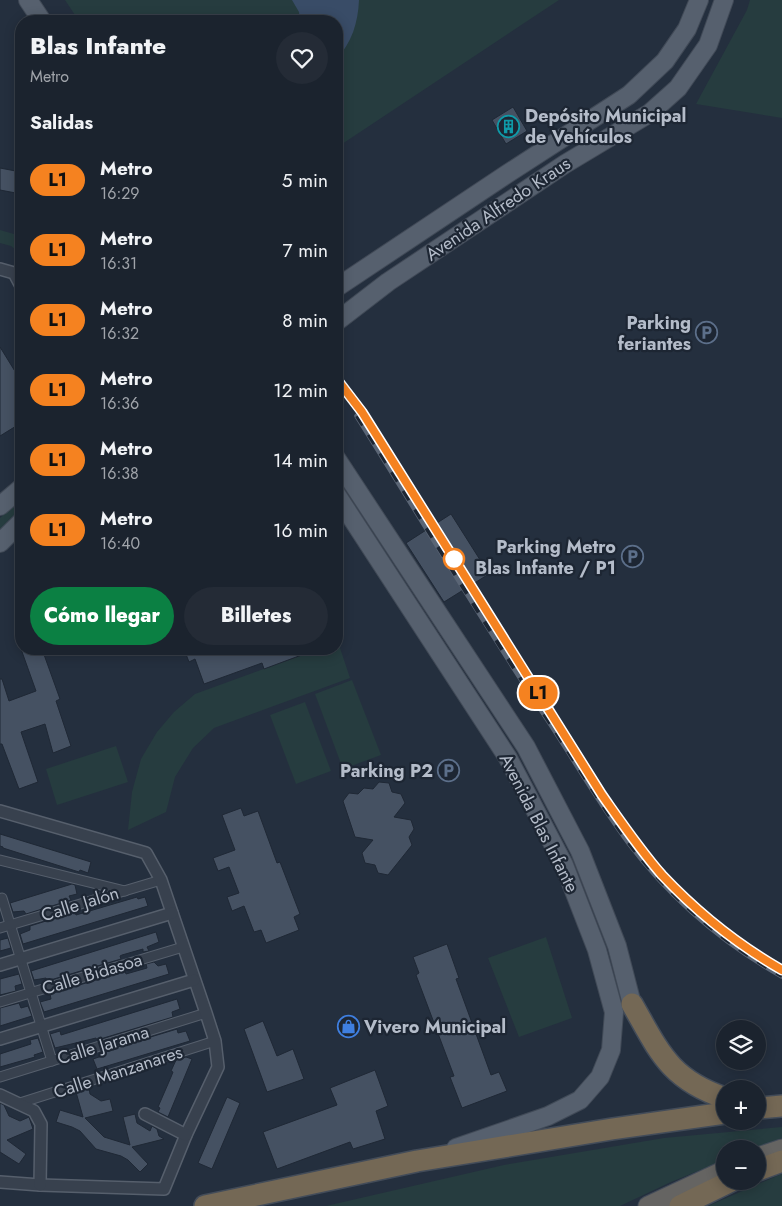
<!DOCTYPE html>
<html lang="es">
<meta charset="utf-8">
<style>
:root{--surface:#1b232e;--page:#242b36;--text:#f1f3f6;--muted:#a0a4aa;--line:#39404a;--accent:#0b8043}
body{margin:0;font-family:Jost,sans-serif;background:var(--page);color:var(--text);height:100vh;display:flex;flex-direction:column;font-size:19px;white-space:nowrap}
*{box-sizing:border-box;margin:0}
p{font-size:16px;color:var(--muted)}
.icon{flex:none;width:28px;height:28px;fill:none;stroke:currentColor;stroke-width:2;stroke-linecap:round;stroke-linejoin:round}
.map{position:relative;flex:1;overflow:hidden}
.sheet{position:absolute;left:15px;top:15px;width:328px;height:640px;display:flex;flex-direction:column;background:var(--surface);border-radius:20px;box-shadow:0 2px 12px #0003,0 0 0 1px var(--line)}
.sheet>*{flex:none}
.badge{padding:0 10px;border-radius:16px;font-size:18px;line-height:32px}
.buttons{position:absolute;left:716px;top:1020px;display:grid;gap:10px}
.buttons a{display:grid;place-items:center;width:50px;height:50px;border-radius:50%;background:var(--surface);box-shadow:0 2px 12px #0003,0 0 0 1px var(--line);font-size:25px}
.map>.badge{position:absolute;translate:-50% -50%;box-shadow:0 0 0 2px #fff}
h2{padding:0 15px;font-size:19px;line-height:45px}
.round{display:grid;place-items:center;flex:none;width:52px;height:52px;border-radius:26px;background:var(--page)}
.headline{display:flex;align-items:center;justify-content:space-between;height:85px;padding:0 15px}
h1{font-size:24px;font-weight:800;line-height:38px}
.button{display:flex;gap:10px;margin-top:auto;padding:10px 15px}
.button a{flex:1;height:58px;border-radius:30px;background:var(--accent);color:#fff;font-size:20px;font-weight:800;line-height:58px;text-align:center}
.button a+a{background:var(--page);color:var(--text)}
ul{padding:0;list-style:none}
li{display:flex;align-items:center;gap:15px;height:70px;padding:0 15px}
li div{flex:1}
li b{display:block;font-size:19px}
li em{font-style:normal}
li .badge{min-width:55px;font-weight:700;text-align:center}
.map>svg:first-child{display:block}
.green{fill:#263c3f}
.water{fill:#394c67}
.building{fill:#455162;stroke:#1f2835}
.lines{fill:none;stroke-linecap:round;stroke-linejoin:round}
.pedestrian-casing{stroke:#565f6c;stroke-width:11}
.minor-casing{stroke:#565f6c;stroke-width:14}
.primary-casing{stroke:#414a57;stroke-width:20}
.trunk-casing{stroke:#434c59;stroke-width:21}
.motorway-casing{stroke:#434c59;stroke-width:24}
.pedestrian{stroke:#38414e;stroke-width:9}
.minor{stroke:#38414e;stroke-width:11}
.primary{stroke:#56606e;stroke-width:18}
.trunk{stroke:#656462;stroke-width:19}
.motorway{stroke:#746855;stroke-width:21}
.rail-casing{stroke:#5a6575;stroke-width:5.5}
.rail{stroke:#1d2633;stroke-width:4;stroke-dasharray:11;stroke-linecap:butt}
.line-casing{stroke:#fff;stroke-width:11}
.line{stroke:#f58220;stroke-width:8}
.stop-dot{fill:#fff;stroke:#f58220;stroke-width:2.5}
.labels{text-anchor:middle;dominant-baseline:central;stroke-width:4.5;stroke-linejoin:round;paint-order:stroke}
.poi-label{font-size:18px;font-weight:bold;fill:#b4bcc9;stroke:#1d2633;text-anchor:end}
.street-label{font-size:18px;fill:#b4bcc9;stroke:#1d2633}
</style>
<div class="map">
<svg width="782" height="1206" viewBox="0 0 782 1206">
<rect width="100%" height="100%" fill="#242f3e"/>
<g class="green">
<path d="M65 0H559L336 148V21H79Z"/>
<path d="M750 0H782V118L696 104 747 10Z"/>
<path d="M0 230 21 236V254L11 246 0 243Z"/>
<path d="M21 498V508L0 529V518Z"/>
<path d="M336 642H338L350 678 214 728 193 748 175 777 166 812 128 830 132 792 141 759 157 732 174 712 195 694 319 649H336Z"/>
<path d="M352 680 381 755 343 769 315 694Z"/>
<path d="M305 702 331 771 296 784 270 715Z"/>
<path d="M116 746 128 782 57 805 46 769Z"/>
<path d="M546 937 572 1018 519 1037 488 958Z"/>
<path d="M782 1127V1138L751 1149H725V1160L671 1182 620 1206H326L504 1165 664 1138Z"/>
<path d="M782 1174V1206H708L779 1175Z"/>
</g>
<path class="water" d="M292 0H359C358 23 352 42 336 60V21H300L299 12Z"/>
<g class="building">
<path d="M513 107 527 131 506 144 492 120Z"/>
<path d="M0 168 21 172V194L0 190Z"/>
<path d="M0 347 21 381V423L0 436Z"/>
<path d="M451 514 489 574 444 602 406 543Z"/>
<path d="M21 649H42L60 699 56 701 71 746 53 753 45 724 21 732 38 782 19 789 2 744H0V679H2L9 701 36 691Z"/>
<path d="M184 649H315V650L264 669 262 663 204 684 195 659 189 662Z"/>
<path d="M379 782 389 783 392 792 401 794 405 803 394 817 411 820 414 829 409 837 412 845 388 875 378 873 375 865 365 863 362 853 373 840 355 837 343 801 349 793 358 794 364 788 373 789Z"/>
<path d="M241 808 244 816 258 811 277 863 280 862 300 914 294 917 299 930 266 943 261 930 254 932 244 906 232 911 227 897 239 893 229 867 218 871 213 858 235 850 222 815Z"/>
<path d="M0 834 91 862 88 873 80 870 79 872 3 848V847L0 846Z"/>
<path d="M72 884 75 885 77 894 69 896 71 900 26 914 24 911 13 912 10 903Z"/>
<path d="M137 897 138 899 145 897 148 906 23 944 20 934 30 930V926L75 912 76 915Z"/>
<path d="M156 932 159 942 147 947 149 951 143 952V949L122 955 120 956 121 959 47 981 46 978 34 980 31 971Z"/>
<path d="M8 938 11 948 0 951V940Z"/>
<path d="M447 944 459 978 456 979 491 1075 499 1072 507 1091 462 1108 450 1077 454 1076 416 975 419 973 413 957Z"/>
<path d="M154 962 158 966 166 964 169 974 44 1012 40 1002 51 999 50 994 125 971 126 974 147 968 146 964Z"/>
<path d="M19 974 22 984 15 986 16 991 0 995V979Z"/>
<path d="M177 999 180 1009 172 1012 173 1017 97 1040 96 1038 55 1048 50 1034 60 1031 61 1035Z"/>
<path d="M19 1003 21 1008 28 1006 32 1016 0 1026V1008Z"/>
<path d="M263 1021 277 1056 293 1049 304 1079 267 1092 244 1029Z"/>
<path d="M177 1029 178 1033 186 1031 190 1041 97 1069 93 1059 102 1056 101 1052Z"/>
<path d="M38 1038 43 1052 34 1055 35 1057 0 1067V1054L31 1044 30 1040Z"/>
<path d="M186 1057 192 1059 168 1117 158 1112 160 1108 158 1107 171 1077 173 1072 171 1071 176 1060Z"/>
<path d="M375 1070 388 1106 376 1111 385 1139 353 1149 350 1142 277 1169 263 1132 337 1105 330 1088Z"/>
<path d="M89 1088 90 1094 101 1101 110 1099 113 1111 85 1118 104 1137 130 1145 123 1117 135 1114 137 1123 150 1131 152 1126 157 1129 159 1136 164 1139 132 1147 148 1164 140 1172 128 1160 121 1156 96 1149 80 1131 72 1127 56 1122 60 1110 83 1117 76 1092Z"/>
<path d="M227 1097 240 1103 212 1169 198 1163Z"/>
<path d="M0 1103 4 1105 9 1116 20 1121 29 1117 33 1129 7 1140 26 1154 19 1164 0 1152Z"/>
</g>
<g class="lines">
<defs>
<g id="pedestrian">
<path d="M0 860 125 891"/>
<path d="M2 898 52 1061"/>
<path d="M0 928 161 880"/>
<path d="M0 1002 183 947"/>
<path d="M0 1077 206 1013"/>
<path d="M20 1103 215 1041"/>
</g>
<g id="minor">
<path d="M0 269 14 273 21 286"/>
<path d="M0 811 146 853 161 880 206 1013 215 1041 218 1067 186 1135 164 1189 40 1185 0 1182"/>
<path d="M0 965 172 913"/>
<path d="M0 1039 194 980"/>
<path d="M0 1095 34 1111 41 1124 40 1185"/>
<path d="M145 1114 186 1135"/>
</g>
<g id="primary">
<path d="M28 0 42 21"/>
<path d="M336 288 507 174 629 95 665 61 687 29 699 0"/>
<path d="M336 322 388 282 565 164 650 113 678 88 708 45 724 0"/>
<path d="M336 458 526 747 580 851 617 946 632 1004"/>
<path d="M336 494 508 758 564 865 597 950 614 1012 611 1050 600 1077 580 1100 548 1116 456 1148"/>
<path d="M0 506 21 488"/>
<path d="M0 543 21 522"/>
</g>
<g id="trunk">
<path d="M758 1157 782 1149"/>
<path d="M648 1206 725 1170"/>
</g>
<g id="motorway">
<path d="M632 1004C659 1051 669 1079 725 1098"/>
<path d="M758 1108 782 1106"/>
<path d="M758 1170 782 1161"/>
<path d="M205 1206 417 1161 612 1129 725 1113"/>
<path d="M680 1206 731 1181"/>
</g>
</defs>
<use href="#pedestrian" class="pedestrian-casing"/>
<use href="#minor" class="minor-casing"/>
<use href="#primary" class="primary-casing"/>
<use href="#trunk" class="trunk-casing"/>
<use href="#motorway" class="motorway-casing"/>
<use href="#pedestrian" class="pedestrian"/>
<use href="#minor" class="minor"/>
<use href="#primary" class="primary"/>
<use href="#trunk" class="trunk"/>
<use href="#motorway" class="motorway"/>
<defs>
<g id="rail">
<path d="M357 416C420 516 480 618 546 717 574 759 599 803 629 843 670 897 723 943 782 976"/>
<path d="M521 665 546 705"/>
</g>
</defs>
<use href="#rail" class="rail-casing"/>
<use href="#rail" class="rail"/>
</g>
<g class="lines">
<defs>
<path id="line" d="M336 378 362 412 602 795C621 822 640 850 662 875 697 912 738 945 782 970"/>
</defs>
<use href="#line" class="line-casing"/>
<use href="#line" class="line"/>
</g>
<defs>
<symbol id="building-ring" viewBox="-11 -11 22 22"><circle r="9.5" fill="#1d2633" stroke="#0f9aa8" stroke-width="1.5"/><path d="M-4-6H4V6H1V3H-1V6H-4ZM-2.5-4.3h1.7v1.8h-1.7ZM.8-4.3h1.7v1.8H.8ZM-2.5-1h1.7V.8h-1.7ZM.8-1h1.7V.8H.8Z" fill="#0f9aa8"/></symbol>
<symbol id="parking-ring" viewBox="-11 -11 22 22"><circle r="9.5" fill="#1d2633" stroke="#5c6f8a" stroke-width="1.5"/><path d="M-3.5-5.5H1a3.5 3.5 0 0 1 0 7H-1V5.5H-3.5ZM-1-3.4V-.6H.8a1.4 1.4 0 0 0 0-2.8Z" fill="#5c6f8a"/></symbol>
<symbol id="shop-ring" viewBox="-11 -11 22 22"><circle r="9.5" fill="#1d2633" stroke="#3f7fe0" stroke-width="1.5"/><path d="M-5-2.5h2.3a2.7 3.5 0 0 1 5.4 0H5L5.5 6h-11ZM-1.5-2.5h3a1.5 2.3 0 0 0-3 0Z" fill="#3f7fe0"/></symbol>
</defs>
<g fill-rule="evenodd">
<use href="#building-ring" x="496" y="114" width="25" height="25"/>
<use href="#parking-ring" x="694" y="320" width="25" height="25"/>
<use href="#parking-ring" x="620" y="544" width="25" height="25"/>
<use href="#parking-ring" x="436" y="758" width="25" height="25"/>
<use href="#shop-ring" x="336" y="1014" width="25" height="25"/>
</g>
<circle class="stop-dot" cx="454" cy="559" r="10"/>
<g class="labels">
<g class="poi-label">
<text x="525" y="116" text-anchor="start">Depósito Municipal<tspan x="525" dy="21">de Vehículos</tspan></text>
<text x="691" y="323">Parking<tspan x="691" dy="21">feriantes</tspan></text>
<text x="616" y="547">Parking Metro<tspan x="616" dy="21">Blas Infante / P1</tspan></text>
<text x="433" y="771">Parking P2</text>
<text x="364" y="1027" text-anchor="start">Vivero Municipal</text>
</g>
<g class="street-label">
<text transform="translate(498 209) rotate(-34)">Avenida Alfredo Kraus</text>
<text transform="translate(539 823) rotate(63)">Avenida Blas Infante</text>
<text transform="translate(80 904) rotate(-17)">Calle Jalón</text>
<text transform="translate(92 974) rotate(-17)">Calle Bidasoa</text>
<text transform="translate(103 1045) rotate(-17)">Calle Jarama</text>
<text transform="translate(118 1072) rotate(-18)">Calle Manzanares</text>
</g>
</g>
</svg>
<div class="buttons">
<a><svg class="icon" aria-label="layers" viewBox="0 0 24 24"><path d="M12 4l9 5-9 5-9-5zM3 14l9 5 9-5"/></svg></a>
<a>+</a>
<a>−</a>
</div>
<b class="badge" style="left:538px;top:693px;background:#f58220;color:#111">L1</b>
<section class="sheet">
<div class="headline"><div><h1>Blas Infante</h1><p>Metro</p></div><a class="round"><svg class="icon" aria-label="heart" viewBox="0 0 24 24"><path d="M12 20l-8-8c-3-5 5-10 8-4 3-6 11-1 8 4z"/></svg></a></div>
<h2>Salidas</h2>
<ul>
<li><span class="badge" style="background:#f58220;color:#111">L1</span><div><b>Metro</b><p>16:29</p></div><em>5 min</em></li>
<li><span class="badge" style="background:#f58220;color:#111">L1</span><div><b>Metro</b><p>16:31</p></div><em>7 min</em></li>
<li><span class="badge" style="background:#f58220;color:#111">L1</span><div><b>Metro</b><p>16:32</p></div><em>8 min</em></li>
<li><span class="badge" style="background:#f58220;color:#111">L1</span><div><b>Metro</b><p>16:36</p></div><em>12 min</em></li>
<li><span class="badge" style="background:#f58220;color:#111">L1</span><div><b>Metro</b><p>16:38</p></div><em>14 min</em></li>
<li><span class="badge" style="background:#f58220;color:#111">L1</span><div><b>Metro</b><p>16:40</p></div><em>16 min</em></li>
</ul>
<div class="button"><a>Cómo llegar</a><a>Billetes</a></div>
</section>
</div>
